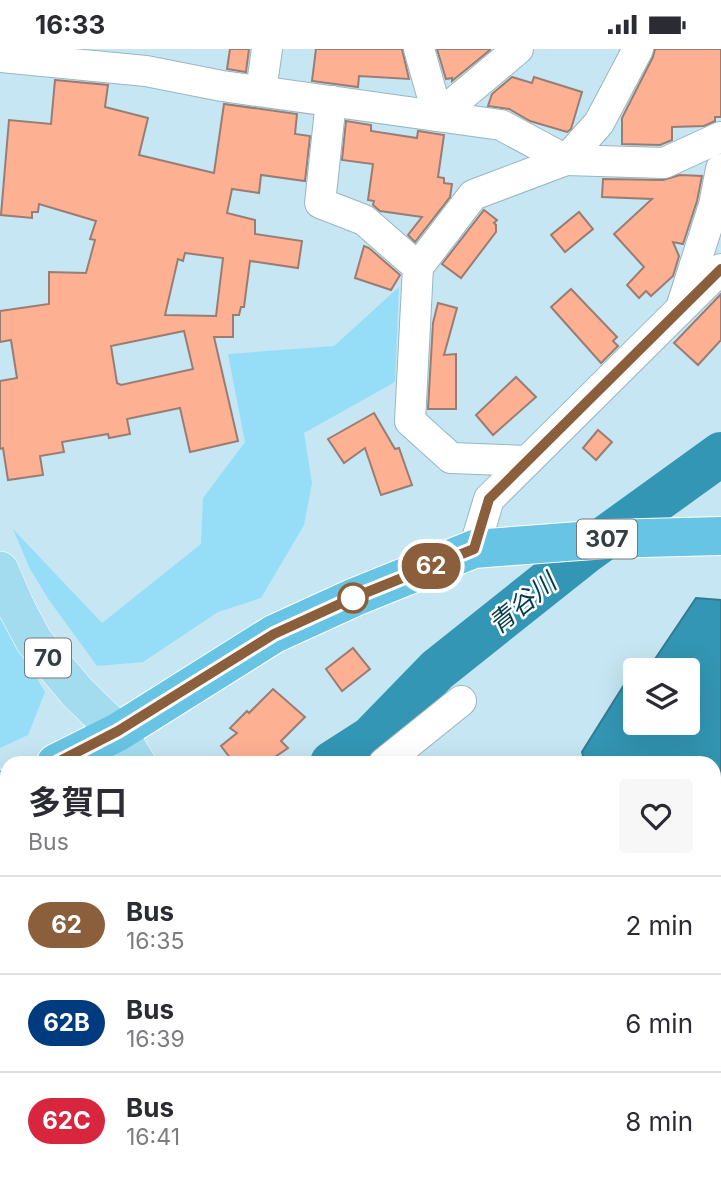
<!DOCTYPE html>
<meta charset="utf-8">
<style>
:root{--surface:#fff;--page:#f7f7f7;--text:#2b2b33;--muted:#7c7c81;--line:#e1e1e2}
body{margin:0;font-family:Inter,"Noto Sans JP",sans-serif;background:var(--page);color:var(--text);height:100vh;display:flex;flex-direction:column;font-size:26px;white-space:nowrap}
*{box-sizing:border-box;margin:0}
p{font-size:23px;color:var(--muted)}
.icon{flex:none;width:38px;height:38px;fill:none;stroke:currentColor;stroke-width:2;stroke-linecap:round;stroke-linejoin:round}
.map{position:relative;flex:1;overflow:hidden}
.side{position:absolute;left:0px;top:707px;width:721px;height:427px;display:flex;flex-direction:column;background:var(--surface);border-radius:21px 21px 0 0;box-shadow:0 7px 28px #0002}
.side>*{flex:none}
.badge{padding:0 14px;border-radius:23px;font-size:24px;line-height:46px}
.controls{position:absolute;left:623px;top:609px;display:grid;gap:14px}
.controls a{display:grid;place-items:center;width:77px;height:77px;border-radius:7px;background:var(--surface);box-shadow:0 7px 28px #0002;font-size:35px}
.map>.badge{position:absolute;translate:-50% -50%;box-shadow:0 0 0 4px #fff}
.round{display:grid;place-items:center;flex:none;width:74px;height:74px;border-radius:7px;background:var(--page)}
.head{display:flex;align-items:center;justify-content:space-between;height:119px;padding:0 28px}
h1{font-size:33px;font-weight:700;line-height:52px}
ul{padding:0;list-style:none}
li{display:flex;align-items:center;gap:21px;height:98px;padding:0 28px;border-top:2px solid var(--line)}
li div{flex:1}
li b{display:block;font-size:26px}
li em{font-style:normal}
li .badge{min-width:77px;font-weight:700;text-align:center}
.status{display:flex;justify-content:space-between;align-items:center;height:49px;padding:0 35px;background:var(--surface);direction:ltr}
.status svg{height:19px;fill:currentColor}
.map>svg:first-child{display:block}
.green{fill:#96def7}
.water{fill:#3396b4;stroke:#327c92;stroke-width:2;fill-rule:evenodd}
.lines{fill:none;stroke-linecap:round;stroke-linejoin:round}
.river{stroke:#3396b4;stroke-width:44}
.building{fill:#feb093;stroke:#997d73;stroke-width:2;fill-rule:evenodd}
.minor-casing{stroke:#97b6c2;stroke-width:32}
.major-casing{stroke:#fff;stroke-width:38}
.highway-casing{stroke:#fff;stroke-width:40}
.minor{stroke:#fff;stroke-width:30}
.major{stroke:#a4dcef;stroke-width:37}
.highway{stroke:#68c4e4;stroke-width:38}
.line-casing{stroke:#fff;stroke-width:16}
.line{stroke:#8b5e3c;stroke-width:10}
.stop-dot{fill:#fff;stroke:#8b5e3c;stroke-width:3.5}
.labels{text-anchor:middle;dominant-baseline:central;stroke-width:5;stroke-linejoin:round;paint-order:stroke}
.shield{fill:#fff;stroke:#6f787b;stroke-width:2}
.shield-label{font-size:23px;font-weight:bold;fill:#313e43}
.water-label{font-size:26px;font-style:italic;fill:#003c4c;stroke:#fff}
</style>
<div class="status"><b>16:33</b><svg viewBox="0 0 49 12"><path d="M0 12V9h3v3zM5 12V6h3v6zM10 12V3h3v9zM15 12V0h3v12zM26 1h20v11H26zM47 4h2v5h-2z"/></svg></div>
<div class="map">
<svg width="721" height="1134" viewBox="0 0 721 1134">
<rect width="100%" height="100%" fill="#c5e6f2"/>
<g class="green">
<path d="M399 238 395 333 304 384 312 434 304 476 261 549 218 563 143 613 97 617 49 551 30 520 13 480 102 574 201 495 203 449 245 393 228 305 334 297Z"/>
<path d="M0 567 45 643 28 686 0 699Z"/>
<path d="M721 765V1134H635L612 1127H714V774Z"/>
<path d="M7 961V1127H82L72 1134H0V963Z"/>
</g>
<path class="water" d="M696 549 721 551V765L714 774V714H585L582 703 639 612 651 616ZM635 621H688V674H635Z"/>
<g class="lines">
<g class="river">
<path d="M332 714 371 689 437 621 584 504 721 405"/>
<path d="M0 906 7 904"/>
</g>
</g>
<g class="building">
<path d="M230 0H249L246 23 227 20Z"/>
<path d="M316 0H402L409 30 359 27 358 38 312 32Z"/>
<path d="M437 0H490V1L452 32V29L446 30Z"/>
<path d="M655 0H721V68H715V72L704 77 672 78V91L660 96 622 95V69L653 8Z"/>
<path d="M512 28 532 34 534 28 582 43 571 80 567 83 530 72 509 60 488 57 492 45Z"/>
<path d="M55 31 108 36 105 58 148 69 139 106 214 124 224 55 297 65 295 85 310 87 305 132 261 126 259 144 232 140 227 164 255 171V185L302 192 298 219 250 212 244 258H241L239 266H233V288H214L238 392 190 403 180 359 127 370 130 385 109 389 108 385 62 393 64 403 40 407 43 426 8 431 3 399 0 400V332L17 329 11 291 0 293V262L49 255V223L86 224 95 191 90 190 96 172 39 155 38 163H32V169L1 166 9 71 51 75ZM185 204 223 209 216 267 165 266 178 210 183 212ZM184 282 193 320 121 336 117 334 111 297Z"/>
<path d="M346 72 371 76V82L417 89 418 82 444 86 438 128 444 129V134L452 135 450 148 415 193 408 186 422 168 380 162 373 156 374 152 368 151 373 115 342 111Z"/>
<path d="M680 126 702 127 697 152 683 195 673 193 679 207 673 227 651 247 646 242 639 249 627 236 644 218 614 185 652 150 602 148 603 130 663 131Z"/>
<path d="M484 161 497 171 494 174 496 176V183L461 229 442 215Z"/>
<path d="M579 163 593 180 565 203 551 186Z"/>
<path d="M364 197 369 199 400 226 391 241 355 229Z"/>
<path d="M571 240 617 288 613 292 618 297 601 314 551 258Z"/>
<path d="M721 245V291L698 316 674 294Z"/>
<path d="M438 254 457 259 444 306 456 305V360H428L433 274Z"/>
<path d="M516 328 536 348 493 386 476 366Z"/>
<path d="M374 364 395 400 399 399 412 436 381 446 365 399 344 414 328 390Z"/>
<path d="M598 381 612 393 596 411 583 399Z"/>
<path d="M353 599 370 620 342 642 326 620Z"/>
<path d="M273 640 305 668 281 692 288 699 266 714H234L221 697 237 684 230 679 247 662 249 664Z"/>
</g>
<g class="lines">
<defs>
<g id="minor">
<path d="M419 0 438 67 518 0"/>
<path d="M0 8 146 22 222 37 501 76 566 111 664 114 721 88"/>
<path d="M261 42 267 0"/>
<path d="M331 52 320 154 364 171 418 218 410 372 451 409 527 412"/>
<path d="M418 218 473 146 566 111 599 74 638 0"/>
<path d="M682 256 714 156 721 120"/>
<path d="M474 500 489 450 721 220"/>
<path d="M384 714 461 652"/>
</g>
<g id="major">
<path d="M0 521 17 560 34 592 77 643 118 683 137 714"/>
<path d="M256 1127 257 1134"/>
</g>
<g id="highway">
<path d="M56 714 118 683 274 585 355 548 474 500 606 490 721 487"/>
<path d="M0 742 7 739"/>
</g>
</defs>
<use href="#minor" class="minor-casing"/>
<use href="#major" class="major-casing"/>
<use href="#highway" class="highway-casing"/>
<use href="#minor" class="minor"/>
<use href="#major" class="major"/>
<use href="#highway" class="highway"/>
</g>
<g class="lines">
<defs>
<path id="line" d="M56 714 118 682 274 585 355 548 474 500 489 450 721 220"/>
</defs>
<use href="#line" class="line-casing"/>
<use href="#line" class="line"/>
</g>
<circle class="stop-dot" cx="353" cy="549" r="14"/>
<g class="labels">
<g class="shield">
<rect x="577" y="470.5" width="60" height="39" rx="5"/>
<rect x="25" y="589.5" width="46" height="39" rx="5"/>
</g>
<g class="shield-label">
<text x="607" y="490">307</text>
<text x="48" y="609">70</text>
</g>
<g class="water-label">
<text transform="translate(522 554) rotate(-39)">青谷川</text>
</g>
</g>
</svg>
<div class="controls">
<a><svg class="icon" aria-label="layers" viewBox="0 0 24 24"><path d="M12 4l9 5-9 5-9-5zM3 14l9 5 9-5"/></svg></a>
</div>
<b class="badge" style="left:431px;top:517px;background:#8b5e3c;color:#fff">62</b>
<section class="side">
<div class="head"><div><h1>多賀口</h1><p>Bus</p></div><a class="round"><svg class="icon" aria-label="heart" viewBox="0 0 24 24"><path d="M12 20l-8-8c-3-5 5-10 8-4 3-6 11-1 8 4z"/></svg></a></div>
<ul>
<li><span class="badge" style="background:#8b5e3c;color:#fff">62</span><div><b>Bus</b><p>16:35</p></div><em>2 min</em></li>
<li><span class="badge" style="background:#003b80;color:#fff">62B</span><div><b>Bus</b><p>16:39</p></div><em>6 min</em></li>
<li><span class="badge" style="background:#d7263d;color:#fff">62C</span><div><b>Bus</b><p>16:41</p></div><em>8 min</em></li>
</ul>
</section>
</div>
